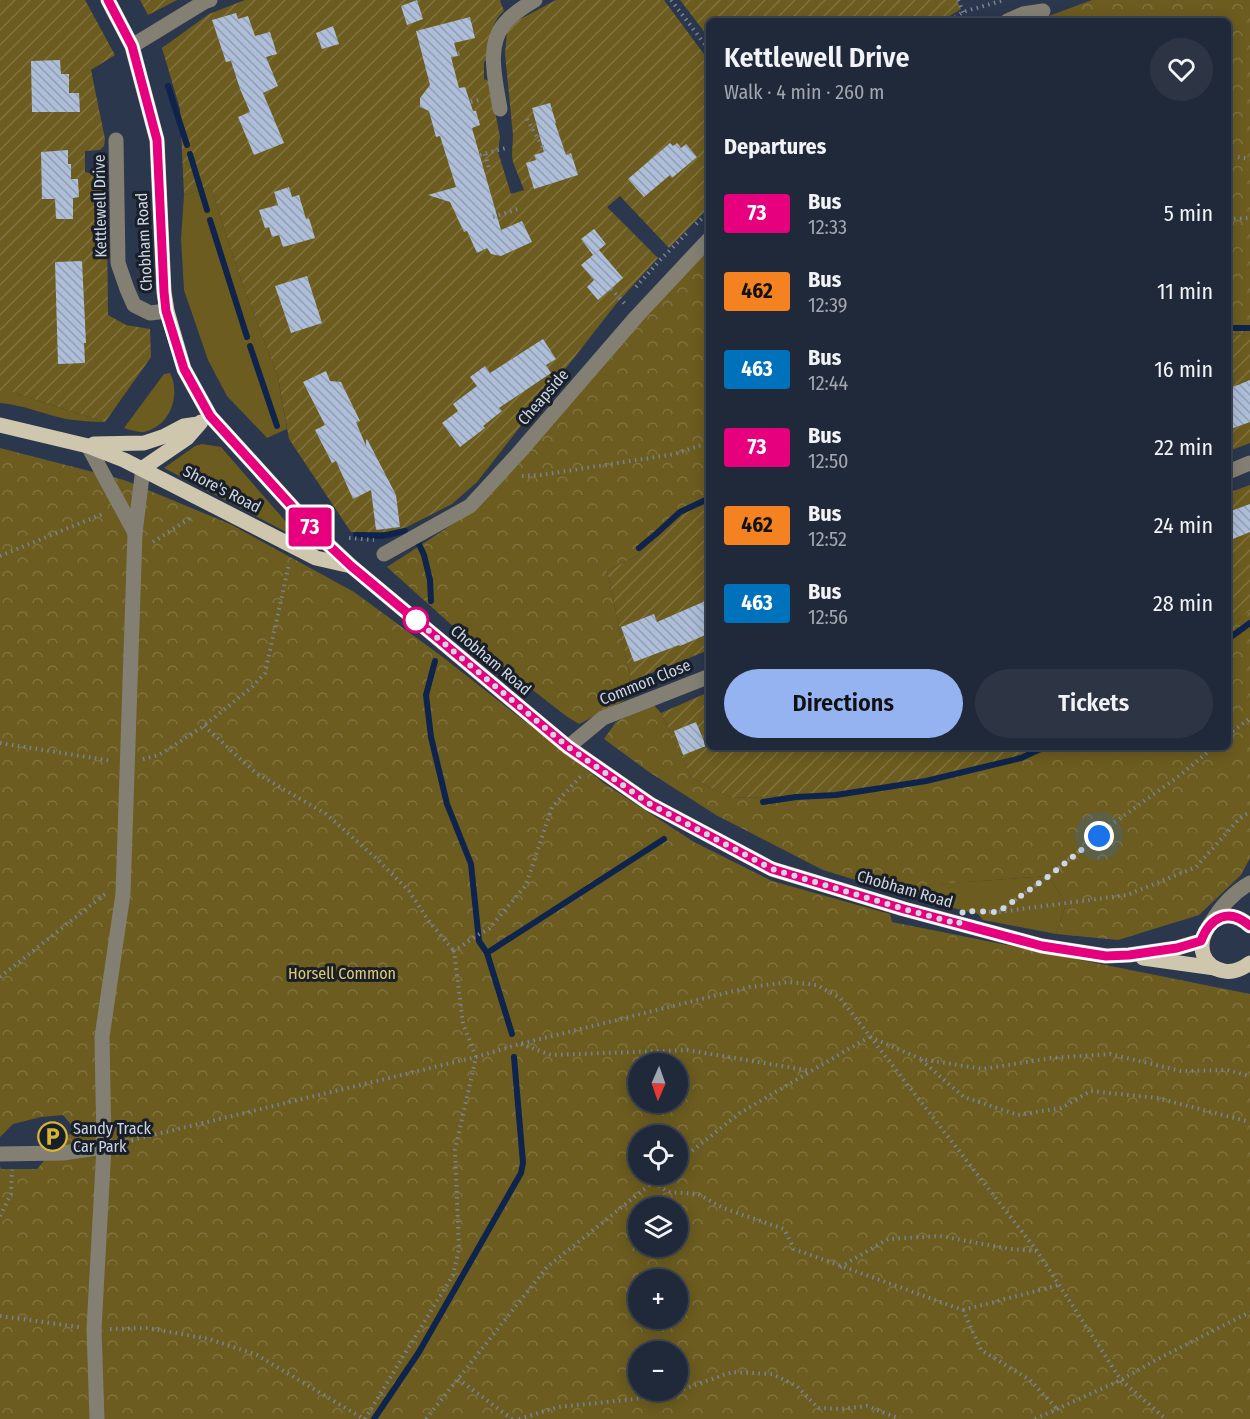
<!DOCTYPE html>
<meta charset="utf-8">
<style>
:root{--surface:#20293a;--page:#2d3545;--text:#f1f3f6;--muted:#a2a6af;--line:#3d4554;--accent:#95b2f1}
body{margin:0;font-family:"Fira Sans Condensed",sans-serif;background:var(--page);color:var(--text);height:100vh;display:flex;flex-direction:column;font-size:22px;white-space:nowrap}
*{box-sizing:border-box;margin:0}
p{font-size:20px;color:var(--muted)}
.icon{flex:none;width:33px;height:33px;fill:none;stroke:currentColor;stroke-width:2;stroke-linecap:round;stroke-linejoin:round}
.map{position:relative;flex:1;overflow:hidden}
.drawer{position:absolute;left:706px;top:18px;width:525px;height:732px;display:flex;flex-direction:column;background:var(--surface);border-radius:9px;box-shadow:0 3px 15px #0003,0 0 0 2px var(--line)}
.drawer>*{flex:none}
.badge{padding:0 12px;border-radius:4px;font-size:21px;line-height:39px}
.needle{width:39px;rotate:182deg}
.buttons{position:absolute;left:628px;top:1053px;display:grid;gap:12px}
.buttons a{display:grid;place-items:center;width:60px;height:60px;border-radius:50%;background:var(--surface);box-shadow:0 3px 15px #0003,0 0 0 2px var(--line);font-size:30px}
.you{position:absolute;width:30px;height:30px;margin:-15px;border:4px solid #fff;border-radius:50%;background:#1a73e8;box-shadow:0 0 0 9px #1a73e833}
.map>.badge{position:absolute;translate:-50% -50%;box-shadow:0 0 0 3px #fff}
h2{padding:0 18px;font-size:22px;line-height:54px}
.round{display:grid;place-items:center;flex:none;width:63px;height:63px;border-radius:32px;background:var(--page)}
.summary{display:flex;align-items:center;justify-content:space-between;height:102px;padding:0 18px}
h1{font-size:28px;font-weight:600;line-height:45px}
.action{display:flex;gap:12px;margin-top:auto;padding:12px 18px}
.action a{flex:1;height:69px;border-radius:36px;background:var(--accent);color:#111;font-size:24px;font-weight:600;line-height:69px;text-align:center}
.action a+a{background:var(--page);color:var(--text)}
ul{padding:0;list-style:none}
li{display:flex;align-items:center;gap:18px;height:78px;padding:0 18px}
li div{flex:1}
li b{display:block;font-size:22px}
li em{font-style:normal}
li .badge{min-width:66px;font-weight:700;text-align:center}
.map>svg:first-child{display:block}
.grass{fill:#6c5c1f}
.forest{fill:url(#forest-crowns);fill-rule:evenodd}
.garden{fill:url(#garden-furrows)}
.lines{fill:none;stroke-linecap:round;stroke-linejoin:round}
.stream{stroke:#0e244d;stroke-width:6}
.building{fill:url(#building-back-hatch)}
.path{stroke:#798396;stroke-width:4;stroke-dasharray:1.5 4.5;stroke-linecap:butt}
.minor{stroke:#838073;stroke-width:15}
.major{stroke:#cec7ae;stroke-width:15}
.line-casing{stroke:#fff;stroke-width:14}
.line{stroke:#e6007e;stroke-width:9}
.walk{stroke:#ced6e4;stroke-width:6;stroke-dasharray:0 10.8}
.stop-dot{fill:#fff;stroke:#e6007e;stroke-width:3}
.labels{text-anchor:middle;dominant-baseline:central;stroke-width:6;stroke-linejoin:round;paint-order:stroke}
.street-label{font-size:16px;fill:#ced6e4;stroke:#191f28}
.park-label{font-size:16px;fill:#e2c971;stroke:#191f28}
.poi-label{font-size:16px;fill:#ced6e4;stroke:#191f28;text-anchor:start}
</style>
<div class="map">
<svg width="1250" height="1419" viewBox="0 0 1250 1419">
<defs>
<pattern id="forest-crowns" width="20" height="18" patternUnits="userSpaceOnUse" patternTransform="scale(1.5)"><rect width="20" height="18" fill="#6c5c1f"/><path d="M2 6a3 3 0 1 1 6 0M12 15a3 3 0 1 1 6 0" fill="none" stroke="#80733f"/></pattern>
<pattern id="garden-furrows" width="10" height="10" patternUnits="userSpaceOnUse" patternTransform="scale(1.5)"><rect width="10" height="10" fill="#6c5c1f"/><path d="M-1 1l2-2M0 10L10 0M9 11l2-2" fill="none" stroke="#80733f"/></pattern>
<pattern id="building-back-hatch" width="6" height="6" patternUnits="userSpaceOnUse" patternTransform="scale(1.5)"><rect width="6" height="6" fill="#aebed8"/><path d="M-1 5l2 2M0 0l6 6M5-1l2 2" fill="none" stroke="#929eb3"/></pattern>
</defs>
<rect width="100%" height="100%" fill="#2b374d"/>
<g class="grass">
<path d="M211 187 240 277 278 377 287 429 267 438 227 396 208 360 184 290 181 239 184 195Z"/>
<path d="M170 373C180 392 172 421 152 429 150 430 145 432 143 432 137 432 130 430 124 428L164 374Z"/>
<path d="M0 392H11L105 422C92 422 79 421 66 419 44 414 23 405 0 403Z"/>
<path d="M202 444 221 447 294 531 290 534 164 468 195 446Z"/>
<path d="M1049 876 1066 904 1056 934 983 920 978 914 953 908 890 887Z"/>
</g>
<g class="forest">
<path d="M1092 0H1250V334L1229 335 1228 21H1035Z"/>
<path d="M709 250V498L680 512 656 534 637 556 607 571 631 681 640 690 618 704 579 724 566 716 465 637 387 567 467 515 640 322Z"/>
<path d="M0 448 124 480 230 524 354 592 440 655 605 784 694 842 772 881 890 914 892 922 1250 994V1419H0V1166L1 1169H37L56 1147 75 1129 63 1115 41 1117 13 1124 0 1137ZM639 1064H678V1102H639ZM639 1136H678V1174H639ZM639 1208H678V1246H639ZM639 1280H678V1318H639ZM639 1352H678V1390H639Z"/>
<path d="M1250 611V858L1241 875 1199 915 1118 940 1056 934 1066 904 1049 876 882 888 823 870 716 815 649 772 604 739 616 722 652 703 661 713 691 777 712 789 732 798 833 795 898 785 929 780 1021 758 1045 747H1228L1229 630 1235 622Z"/>
</g>
<g class="garden">
<path d="M0 0H85L115 55 91 70 105 139 104 146 100 150 85 151V172L99 175 104 181 107 225 108 315 126 325 150 329 151 357 105 422 11 392H0Z"/>
<path d="M140 0H177L148 15Z"/>
<path d="M245 0H501L500 1 504 11C490 22 490 43 488 60L484 62V79L489 81 500 137 498 152 511 194 524 190 513 162 512 155 513 135 505 54 507 31 515 22 556 0H664L709 61V207L669 248 620 196 607 207 658 258 616 304 477 482 452 504 405 528 390 532H351L289 439 278 377 240 277 211 187 184 195 180 109 162 48 209 14Z"/>
<path d="M680 0H957L961 9 942 21H710L709 38Z"/>
<path d="M1250 334V443L1229 451V335Z"/>
<path d="M1250 485V611L1235 622 1229 630 1228 493Z"/>
<path d="M709 498V650L631 681 607 571 637 556 656 534 680 512Z"/>
<path d="M709 692 710 747H1045L1021 758 929 780 898 785 833 795 732 798 712 789 691 777 661 713Z"/>
</g>
<g class="lines">
<g class="stream">
<path d="M168 86 187 145"/>
<path d="M190 154 207 210"/>
<path d="M210 220 247 337"/>
<path d="M1228 328H1250"/>
<path d="M250 346 277 426"/>
<path d="M356 535 382 536 405 531"/>
<path d="M418 542 424 555 430 580 431 601"/>
<path d="M639 548 656 534 680 512 710 498"/>
<path d="M1228 639 1250 623"/>
<path d="M435 661 426 695 431 737 447 804 471 864 479 941 487 953 512 1034"/>
<path d="M763 802 796 797 836 795 926 781 1021 758 1045 747"/>
<path d="M487 953 664 839"/>
<path d="M374 1419 419 1352 521 1173 523 1163 514 1057"/>
</g>
</g>
<g class="building">
<path d="M417 0 423 19 407 25 401 6Z"/>
<path d="M236 13 238 19 248 16 255 36 270 32 277 54 266 57 278 86 263 93 284 143 254 155 238 117 250 112 240 89 231 61 226 62 212 20Z"/>
<path d="M470 17 475 38 454 43 458 56 451 57 459 88 465 87 473 111H476L480 125 472 128 501 230 522 221 532 242 501 256 491 254 487 248 477 253 467 231 464 232 450 202 428 195 456 187 440 136 436 137 429 111 420 107V98L430 85 416 31Z"/>
<path d="M333 26 339 44 322 49 316 33Z"/>
<path d="M60 60 61 74H69V93H79L80 112H32L31 61Z"/>
<path d="M550 103 556 123H555L566 155 571 153 578 175 534 189 526 163 536 160 534 155 544 152 532 108Z"/>
<path d="M670 143 673 146 677 143 681 148 686 144 697 157 672 178 670 175 644 197 628 179Z"/>
<path d="M68 150V164H71V179H78L79 197 73 198V219H56L55 199H42L41 152Z"/>
<path d="M289 187 292 197 299 195 306 219 309 218 315 238 283 247 279 235 272 237 269 227 265 228 259 210 278 205 274 192Z"/>
<path d="M594 229 606 244 593 255 581 239Z"/>
<path d="M599 250 623 278 598 300 587 287 594 280 581 265Z"/>
<path d="M82 261 86 343H84L85 363 58 364 55 262Z"/>
<path d="M307 276 322 323 291 333 275 286Z"/>
<path d="M543 339 556 359 546 365 551 373 499 408 502 411 483 426 485 428 460 447 442 423 458 411 453 404 477 386 470 377 485 366 490 373Z"/>
<path d="M326 371 330 381 341 382 360 421 356 422 366 446V440L367 439 396 495 400 527 376 530 371 490 353 499 336 461 332 463 315 430 325 425 303 382Z"/>
<path d="M1250 380V422L1228 430V389Z"/>
<path d="M1250 504V532L1228 541V512Z"/>
<path d="M710 599V633L680 646 679 645 634 662 621 627 654 614 657 622Z"/>
<path d="M696 722 706 746 683 755 674 731Z"/>
</g>
<g class="lines">
<g class="path">
<path d="M671 0 710 51"/>
<path d="M958 0 967 21"/>
<path d="M950 21 963 12 1004 0"/>
<path d="M458 54 464 53"/>
<path d="M471 102 479 100 480 103"/>
<path d="M527 119 545 151"/>
<path d="M485 154 489 169"/>
<path d="M480 155 506 148"/>
<path d="M1238 157 1250 159"/>
<path d="M493 217 521 208"/>
<path d="M1228 219 1250 218"/>
<path d="M696 224 710 211"/>
<path d="M636 287 660 260 689 231"/>
<path d="M611 289 626 305"/>
<path d="M522 476 541 475 675 454 710 442"/>
<path d="M349 538 374 540"/>
<path d="M153 542 192 517"/>
<path d="M0 556 105 513"/>
<path d="M204 726 256 773 326 814 377 859 409 891 428 920 454 951"/>
<path d="M1228 735 1250 718"/>
<path d="M0 743 112 761"/>
<path d="M143 759 159 755 204 726 252 687 265 673 289 564"/>
<path d="M989 912H998L1049 876 1115 822 1179 776 1214 747"/>
<path d="M999 912 1127 895 1196 867 1240 818 1250 812"/>
<path d="M0 977 105 894"/>
<path d="M870 1037 921 1059 983 1069 1051 1058 1110 1054 1181 1071 1227 1070 1250 1076"/>
<path d="M521 1044 551 1055 687 1050 811 1071"/>
<path d="M921 1060 964 1097 1018 1115 1061 1108 1091 1091 1157 1098 1250 1122"/>
<path d="M120 1143 476 1057 520 1044 750 987 789 982 817 985 840 998 1037 1251 1121 1380 1166 1419"/>
<path d="M678 1162 740 1113 869 1037"/>
<path d="M654 1182 668 1192 698 1194 723 1208 784 1229 794 1249 963 1310 981 1350 1030 1380 1057 1409"/>
<path d="M0 1216 11 1194 12 1170"/>
<path d="M840 1267 888 1239 940 1236 1010 1249 1036 1251"/>
<path d="M963 1310 1059 1285"/>
<path d="M0 1316 79 1327"/>
<path d="M110 1329 148 1328 209 1339 257 1355 364 1419"/>
<path d="M458 1379 512 1419"/>
<path d="M365 1419 453 1275 459 1249 455 1150 476 1057 463 1024 454 951 476 936 489 929 526 885 552 807 581 776"/>
<path d="M426 1419 547 1267 663 1174"/>
<path d="M519 1419 558 1407 664 1396 732 1372 772 1374 797 1386 818 1408 840 1409 867 1406 900 1419"/>
<path d="M1035 1419 1121 1380 1154 1361 1250 1312"/>
</g>
<g class="minor">
<path d="M1007 21 1023 14 1043 11"/>
<path d="M132 46 204 2 210 0"/>
<path d="M500 109C496 82 485 46 505 23 513 13 525 6 535 0"/>
<path d="M116 140 118 263 127 289 134 305 150 313 167 311"/>
<path d="M88 446 135 533"/>
<path d="M1228 472 1250 463"/>
<path d="M384 554 470 506 517 455 637 316 710 238"/>
<path d="M568 747 603 718 710 676"/>
<path d="M1211 923C1220 908 1234 892 1250 883"/>
<path d="M0 1154 63 1153 104 1147"/>
<path d="M97 1419 94 1329 104 1147 102 1037 123 894 135 533 143 468"/>
</g>
<g class="major">
<path d="M108 0 132 46 157 140 164 292 167 311 184 369 210 416 318 535 351 566 568 747 650 804 772 869 904 909 1042 946 1106 956 1129 955 1177 948 1201 941"/>
<path d="M0 425 88 446 124 460 316 558 351 566"/>
<path d="M94 444 144 443 165 436 184 426 198 424"/>
<path d="M143 468 187 438 201 422"/>
<path d="M1250 926C1211 890 1179 962 1224 971 1234 973 1242 969 1250 963"/>
<path d="M1143 958 1215 968"/>
</g>
</g>
<g class="lines">
<defs>
<path id="line" d="M108 0 132 46 157 140 164 292 166 311 184 369 210 416 318 535 351 566 568 747 650 804 772 869 904 909 1042 946 1106 956 1129 955 1177 948 1201 941C1210 917 1229 907 1250 926"/>
</defs>
<use href="#line" class="line-casing"/>
<use href="#line" class="line"/>
<path class="walk" d="M416 620 410 615 568 747 650 804 772 869 904 909 959 924 963 911 998 912 1049 876 1099 836"/>
</g>
<defs>
<symbol id="parking-ring" viewBox="-11 -11 22 22"><circle r="9.5" fill="#191f28" stroke="#d6b534" stroke-width="1.5"/><path d="M-3.5-5.5H1a3.5 3.5 0 0 1 0 7H-1V5.5H-3.5ZM-1-3.4V-.6H.8a1.4 1.4 0 0 0 0-2.8Z" fill="#d6b534"/></symbol>
</defs>
<g fill-rule="evenodd">
<use href="#parking-ring" x="36" y="1120" width="33" height="33"/>
</g>
<circle class="stop-dot" cx="416" cy="620" r="12"/>
<g class="labels">
<g class="street-label">
<text transform="translate(100 206) rotate(-91)">Kettlewell Drive</text>
<text transform="translate(144 242) rotate(-93)">Chobham Road</text>
<text transform="translate(543 397) rotate(-49)">Cheapside</text>
<text transform="translate(222 489) rotate(27)">Shore's Road</text>
<text transform="translate(491 660) rotate(40)">Chobham Road</text>
<text transform="translate(645 682) rotate(-22)">Common Close</text>
<text transform="translate(905 889) rotate(16)">Chobham Road</text>
</g>
<g class="park-label">
<text x="342" y="973">Horsell Common</text>
</g>
<g class="poi-label">
<text x="73" y="1128">Sandy Track<tspan x="73" dy="18">Car Park</tspan></text>
</g>
</g>
</svg>
<div class="buttons">
<a><svg class="needle" viewBox="-14 -14 28 28"><path d="M0-13l5 13h-10z" fill="#e53935"/><path d="M0 13l5-13h-10z" fill="#a2a6af"/></svg></a>
<a><svg class="icon" aria-label="locate" viewBox="0 0 24 24"><circle cx="12" cy="12" r="6"/><path d="M12 2v4M12 18v4M2 12h4M18 12h4"/></svg></a>
<a><svg class="icon" aria-label="layers" viewBox="0 0 24 24"><path d="M12 4l9 5-9 5-9-5zM3 14l9 5 9-5"/></svg></a>
<a>+</a>
<a>−</a>
</div>
<div class="you" style="left:1099px;top:836px"></div>
<b class="badge" style="left:310px;top:527px;background:#e6007e;color:#fff">73</b>
<section class="drawer">
<div class="summary"><div><h1>Kettlewell Drive</h1><p>Walk · 4 min · 260 m</p></div><a class="round"><svg class="icon" aria-label="heart" viewBox="0 0 24 24"><path d="M12 20l-8-8c-3-5 5-10 8-4 3-6 11-1 8 4z"/></svg></a></div>
<h2>Departures</h2>
<ul>
<li><span class="badge" style="background:#e6007e;color:#fff">73</span><div><b>Bus</b><p>12:33</p></div><em>5 min</em></li>
<li><span class="badge" style="background:#f58220;color:#111">462</span><div><b>Bus</b><p>12:39</p></div><em>11 min</em></li>
<li><span class="badge" style="background:#0072bc;color:#fff">463</span><div><b>Bus</b><p>12:44</p></div><em>16 min</em></li>
<li><span class="badge" style="background:#e6007e;color:#fff">73</span><div><b>Bus</b><p>12:50</p></div><em>22 min</em></li>
<li><span class="badge" style="background:#f58220;color:#111">462</span><div><b>Bus</b><p>12:52</p></div><em>24 min</em></li>
<li><span class="badge" style="background:#0072bc;color:#fff">463</span><div><b>Bus</b><p>12:56</p></div><em>28 min</em></li>
</ul>
<div class="action"><a>Directions</a><a>Tickets</a></div>
</section>
</div>
